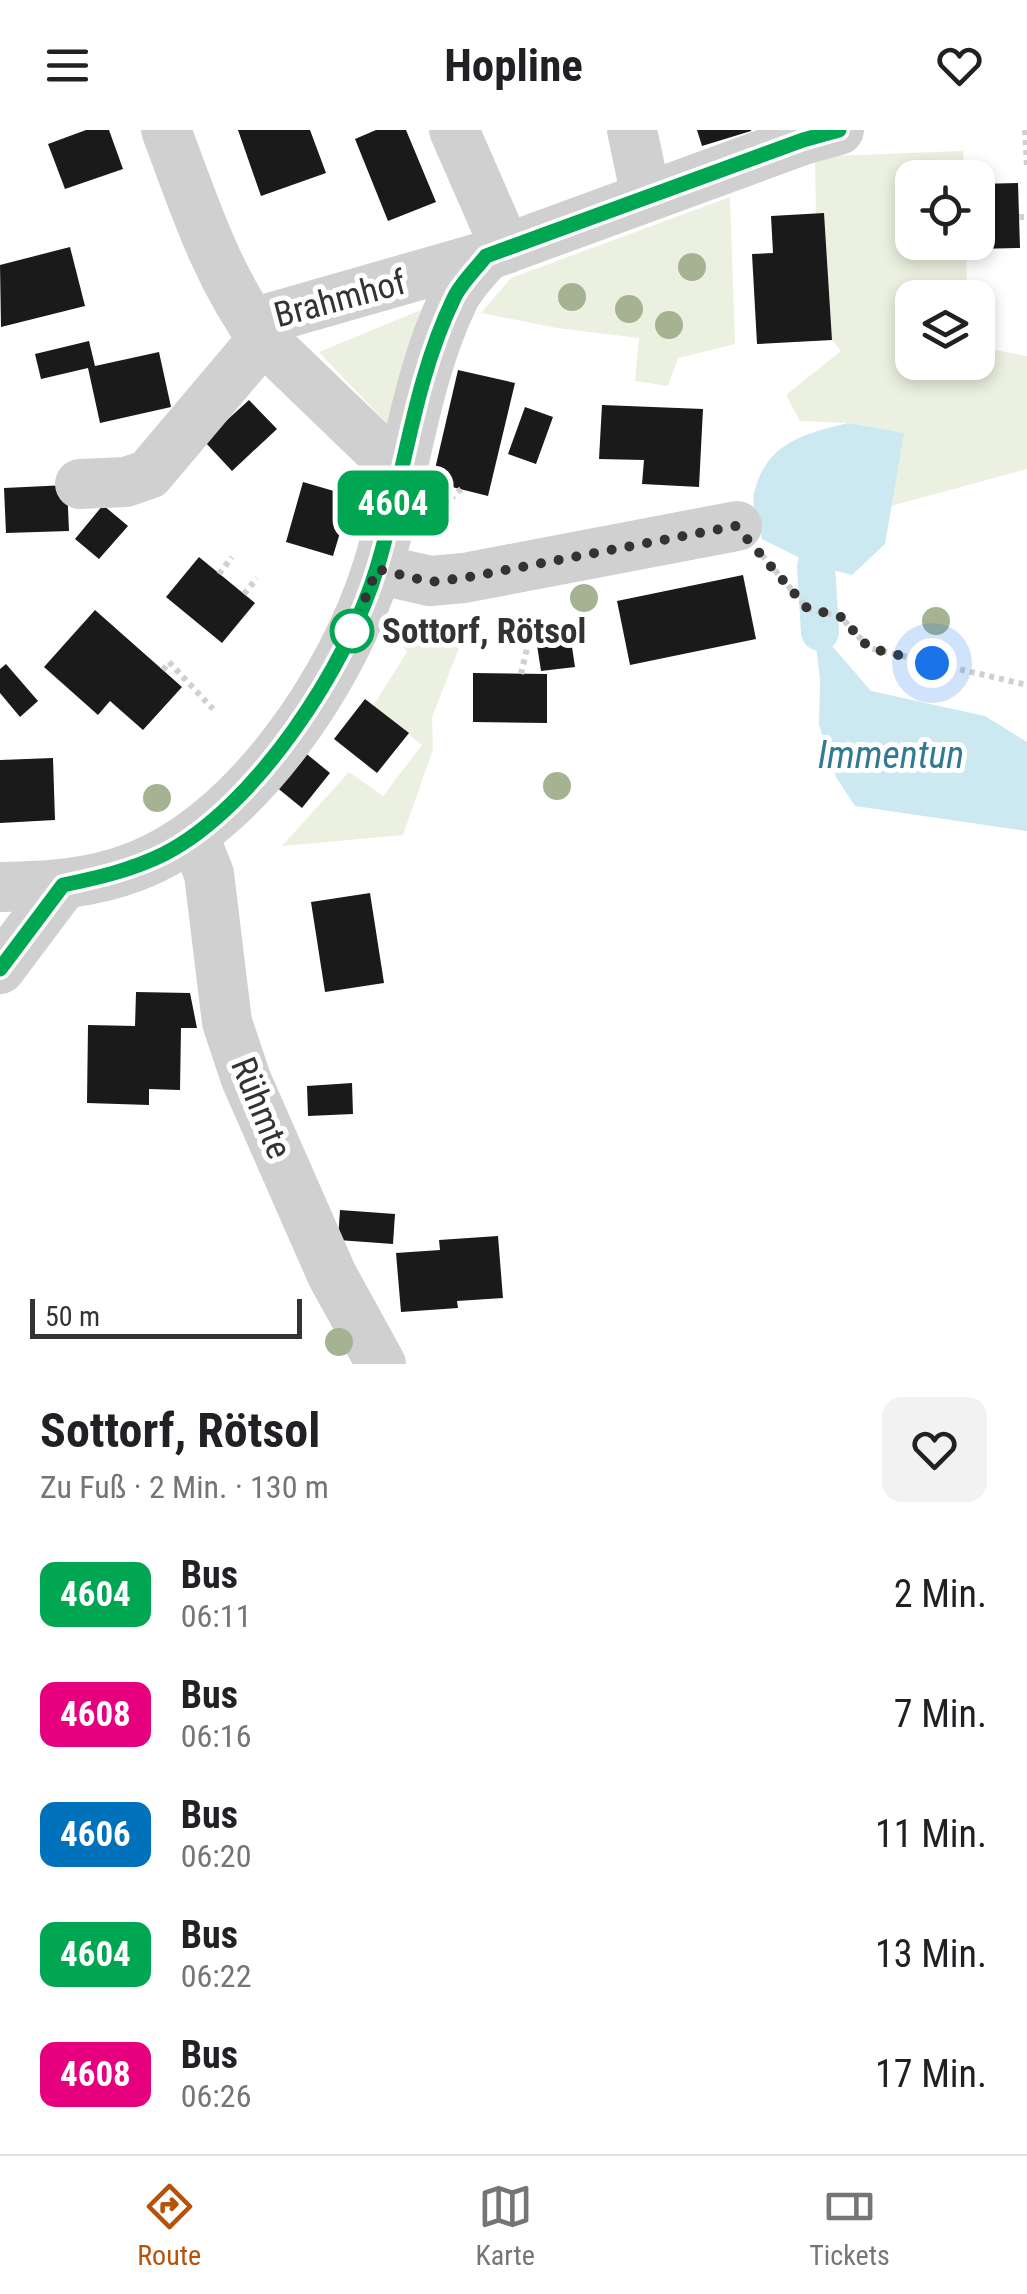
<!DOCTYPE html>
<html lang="de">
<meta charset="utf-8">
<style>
:root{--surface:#fff;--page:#f2f2f2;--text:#202124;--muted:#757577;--line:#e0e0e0;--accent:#b45309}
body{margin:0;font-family:"Roboto Condensed",sans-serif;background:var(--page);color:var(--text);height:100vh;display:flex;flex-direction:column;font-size:38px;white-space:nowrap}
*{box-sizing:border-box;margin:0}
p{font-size:32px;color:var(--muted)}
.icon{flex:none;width:55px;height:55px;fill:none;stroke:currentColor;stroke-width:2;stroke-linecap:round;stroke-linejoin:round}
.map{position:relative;height:1234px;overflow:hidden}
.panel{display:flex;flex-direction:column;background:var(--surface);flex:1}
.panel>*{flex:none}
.badge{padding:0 20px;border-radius:15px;font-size:35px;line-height:65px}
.buttons{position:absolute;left:895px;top:30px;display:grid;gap:20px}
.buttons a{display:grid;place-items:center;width:100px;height:100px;border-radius:20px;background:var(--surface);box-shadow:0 5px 15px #0003;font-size:50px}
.scale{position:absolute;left:30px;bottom:25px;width:272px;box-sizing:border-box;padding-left:10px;border:5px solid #333;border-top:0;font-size:28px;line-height:35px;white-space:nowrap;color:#333;-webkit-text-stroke:8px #fff;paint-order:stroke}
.you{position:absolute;width:50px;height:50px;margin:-25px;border:8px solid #fff;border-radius:50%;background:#1a73e8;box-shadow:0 0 0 15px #1a73e833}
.map>.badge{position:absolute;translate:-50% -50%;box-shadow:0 0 0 5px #fff}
.round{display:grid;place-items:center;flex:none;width:105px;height:105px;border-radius:20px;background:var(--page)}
.head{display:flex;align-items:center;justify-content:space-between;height:170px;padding:0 40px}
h1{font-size:48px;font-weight:700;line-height:75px}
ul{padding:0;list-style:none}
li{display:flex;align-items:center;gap:30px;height:120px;padding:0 40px}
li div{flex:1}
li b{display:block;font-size:38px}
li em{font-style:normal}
li .badge{min-width:110px;font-weight:700;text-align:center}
header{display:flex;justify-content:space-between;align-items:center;height:130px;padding:0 40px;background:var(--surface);font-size:45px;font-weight:700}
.dock{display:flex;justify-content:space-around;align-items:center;height:140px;border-top:2px solid var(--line);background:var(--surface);font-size:28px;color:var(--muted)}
.dock a{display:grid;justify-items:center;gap:5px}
.dock .on{color:var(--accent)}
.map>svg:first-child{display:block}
.green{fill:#ebf0e0}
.water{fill:#cce8f1}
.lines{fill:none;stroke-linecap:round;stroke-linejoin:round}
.canal{stroke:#cce8f1;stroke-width:38}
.building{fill:#1a1a1a}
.path{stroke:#d0d0d0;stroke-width:6;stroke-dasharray:5 5;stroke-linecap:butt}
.minor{stroke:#d0d0d0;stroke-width:50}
.tree{fill:#a6b393}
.line-casing{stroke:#fff;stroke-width:22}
.line{stroke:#00a651;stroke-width:15}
.walk{stroke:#333;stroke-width:10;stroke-dasharray:0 18}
.stop-dot{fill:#fff;stroke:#00a651;stroke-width:5}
.labels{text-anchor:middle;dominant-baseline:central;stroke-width:10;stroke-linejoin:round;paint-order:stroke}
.street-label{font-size:35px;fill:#333;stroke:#fff}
.stop-label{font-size:35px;font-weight:bold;fill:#333;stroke:#fff;text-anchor:start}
.water-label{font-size:38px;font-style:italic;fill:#327a91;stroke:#fff}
</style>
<header><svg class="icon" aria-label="menu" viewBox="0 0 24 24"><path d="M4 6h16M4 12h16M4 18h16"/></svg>Hopline<svg class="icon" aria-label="heart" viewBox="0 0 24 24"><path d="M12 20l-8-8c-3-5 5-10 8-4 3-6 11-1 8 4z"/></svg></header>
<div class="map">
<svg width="1027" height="1234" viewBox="0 0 1027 1234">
<rect width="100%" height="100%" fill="#fff"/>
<g class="green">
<path d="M963 21 964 47 912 48V112L966 113 967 167 912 168V232H978V217L1027 226V339L891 376 903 303 848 293 800 291 786 265 841 221 832 210 824 84H816L815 32 833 26Z"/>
<path d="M730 67 735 214 678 228 668 256 635 251 639 208 557 198 481 183 511 148Z"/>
<path d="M421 180 392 299 319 222Z"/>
<path d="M420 486 461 513 432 587 433 619 403 705 282 716 349 642 383 666 422 615 373 576 407 522 400 512Z"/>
</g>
<g class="water">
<path d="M848 293 904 303 885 414 852 445 816 436 762 409C759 396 751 376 754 363 766 313 803 304 848 293Z"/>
<path d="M820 502 871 561 985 586 1027 612V701L855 676 836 647 819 595 820 550 815 506Z"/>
</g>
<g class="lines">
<path class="canal" d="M816 436 820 502"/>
</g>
<g class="building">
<path d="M86 0H109L123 39 65 59 48 14Z"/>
<path d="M238 0H310L326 43 261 66Z"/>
<path d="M376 0H406L436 72 388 91 355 9Z"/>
<path d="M697 0H751V1L702 16Z"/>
<path d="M1018 53 1020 118 974 119V112H978V54Z"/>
<path d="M824 83 832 210 757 214 752 124 773 123 771 86Z"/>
<path d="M70 117 85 176 1 197 0 135Z"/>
<path d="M89 211 95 236 159 222 171 277 100 293 88 238 41 249 35 224Z"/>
<path d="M458 240 515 253 488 366 432 352Z"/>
<path d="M249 270 277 299 232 341 204 311Z"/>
<path d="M602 275 703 279 699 357 642 354 644 330 599 329Z"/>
<path d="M525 277 553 287 536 334 508 324Z"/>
<path d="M303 352 351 366 333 426 286 412Z"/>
<path d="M67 355 69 401 6 403 4 358Z"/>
<path d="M103 375 128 396 99 429 75 409Z"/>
<path d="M199 427 255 473 222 513 166 467Z"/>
<path d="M743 445 756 509 630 535 617 471Z"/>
<path d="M95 480 182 557 143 600 110 571 98 585 44 537Z"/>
<path d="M569 497 575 537 541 541 535 502Z"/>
<path d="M6 534 38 571 20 587 0 563V539Z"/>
<path d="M473 543 547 544V593L473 592Z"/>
<path d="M365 569 409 603 377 643 334 609Z"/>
<path d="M303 621 330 643 302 678 275 656Z"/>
<path d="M53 628 55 690 0 693V630Z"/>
<path d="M370 763 384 853 325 862 311 772Z"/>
<path d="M136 862 190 863 197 898H181L180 960 149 959V975L87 973 88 895 135 896Z"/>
<path d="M352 953 353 984 308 986 307 956Z"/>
<path d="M340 1080 395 1084 393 1114 338 1110Z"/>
<path d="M498 1106 503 1168 457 1171 458 1178 401 1182 396 1123 440 1120 439 1110Z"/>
</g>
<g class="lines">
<g class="path">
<path d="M1025 0 1027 36"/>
<path d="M1019 87H1027"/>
<path d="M337 361 350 349"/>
<path d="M436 383 461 359"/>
<path d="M762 425 807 478 841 487 869 518 1027 555"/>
<path d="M219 444 232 427"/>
<path d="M244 464 257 448"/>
<path d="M163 540 169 532 213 579"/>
<path d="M521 544 529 510 543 487"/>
</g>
<g class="minor">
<path d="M166 0C194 74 216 145 263 209L400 341"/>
<path d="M454 0 506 119"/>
<path d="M632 0 646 67"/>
<path d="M252 193 486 126 803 10 839 0"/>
<path d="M80 354 126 352 149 344 263 209"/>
<path d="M377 439 430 451 464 448 737 396"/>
<path d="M194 706 209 744 227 892 246 949 332 1145 381 1234"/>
<path d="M0 757C47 756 90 754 134 737 245 696 343 548 377 439 405 350 413 253 454 168 461 153 476 139 486 126"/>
<path d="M0 839 63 755"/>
</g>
</g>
<g class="tree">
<circle cx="692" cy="137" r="14"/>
<circle cx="572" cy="167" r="14"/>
<circle cx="629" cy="179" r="14"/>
<circle cx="669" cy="195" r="14"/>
<circle cx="584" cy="468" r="14"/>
<circle cx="936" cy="491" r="14"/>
<circle cx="557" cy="656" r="14"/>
<circle cx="157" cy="668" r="14"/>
<circle cx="339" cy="1212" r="14"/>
</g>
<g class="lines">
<defs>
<path id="line" d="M0 839 63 755C97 748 132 740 164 724 256 677 348 535 377 438 404 349 413 252 454 168 461 153 476 139 486 126L803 10 839 0"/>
</defs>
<use href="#line" class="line-casing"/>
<use href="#line" class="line"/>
<path class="walk" d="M352 501 377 439 430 452 464 448 736 396 807 478 841 487 869 518 932 533"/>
</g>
<circle class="stop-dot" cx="352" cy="501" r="20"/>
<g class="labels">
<g class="street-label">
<text transform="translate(340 169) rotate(-15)">Brahmhof</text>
<text transform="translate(261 978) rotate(68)">Rühmte</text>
</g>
<g class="stop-label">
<text x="382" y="501">Sottorf, Rötsol</text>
</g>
<g class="water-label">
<text x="891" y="625">Immentun</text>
</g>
</g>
</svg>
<div class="buttons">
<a><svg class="icon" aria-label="locate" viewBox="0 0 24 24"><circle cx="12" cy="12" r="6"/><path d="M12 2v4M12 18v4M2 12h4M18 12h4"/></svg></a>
<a><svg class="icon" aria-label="layers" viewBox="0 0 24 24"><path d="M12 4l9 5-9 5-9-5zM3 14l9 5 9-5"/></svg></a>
</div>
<div class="scale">50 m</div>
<div class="you" style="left:932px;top:533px"></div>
<b class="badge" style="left:393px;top:373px;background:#00a651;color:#fff">4604</b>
</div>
<section class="panel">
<div class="head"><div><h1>Sottorf, Rötsol</h1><p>Zu Fuß · 2 Min. · 130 m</p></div><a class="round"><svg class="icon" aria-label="heart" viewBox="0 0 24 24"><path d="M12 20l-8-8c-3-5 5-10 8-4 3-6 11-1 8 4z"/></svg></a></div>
<ul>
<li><span class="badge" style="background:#00a651;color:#fff">4604</span><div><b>Bus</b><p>06:11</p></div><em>2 Min.</em></li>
<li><span class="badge" style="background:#e6007e;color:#fff">4608</span><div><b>Bus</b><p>06:16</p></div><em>7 Min.</em></li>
<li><span class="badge" style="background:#0072bc;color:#fff">4606</span><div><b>Bus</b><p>06:20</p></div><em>11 Min.</em></li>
<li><span class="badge" style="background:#00a651;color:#fff">4604</span><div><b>Bus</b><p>06:22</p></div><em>13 Min.</em></li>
<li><span class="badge" style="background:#e6007e;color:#fff">4608</span><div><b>Bus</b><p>06:26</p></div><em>17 Min.</em></li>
</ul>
</section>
<nav class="dock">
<a class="on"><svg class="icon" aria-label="directions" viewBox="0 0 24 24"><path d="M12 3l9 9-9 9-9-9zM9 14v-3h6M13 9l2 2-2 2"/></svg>Route</a>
<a><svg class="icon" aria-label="map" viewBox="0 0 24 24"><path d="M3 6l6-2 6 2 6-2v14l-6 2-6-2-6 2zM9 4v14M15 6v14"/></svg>Karte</a>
<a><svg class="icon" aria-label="tickets" viewBox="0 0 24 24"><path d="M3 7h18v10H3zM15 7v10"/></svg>Tickets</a>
</nav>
